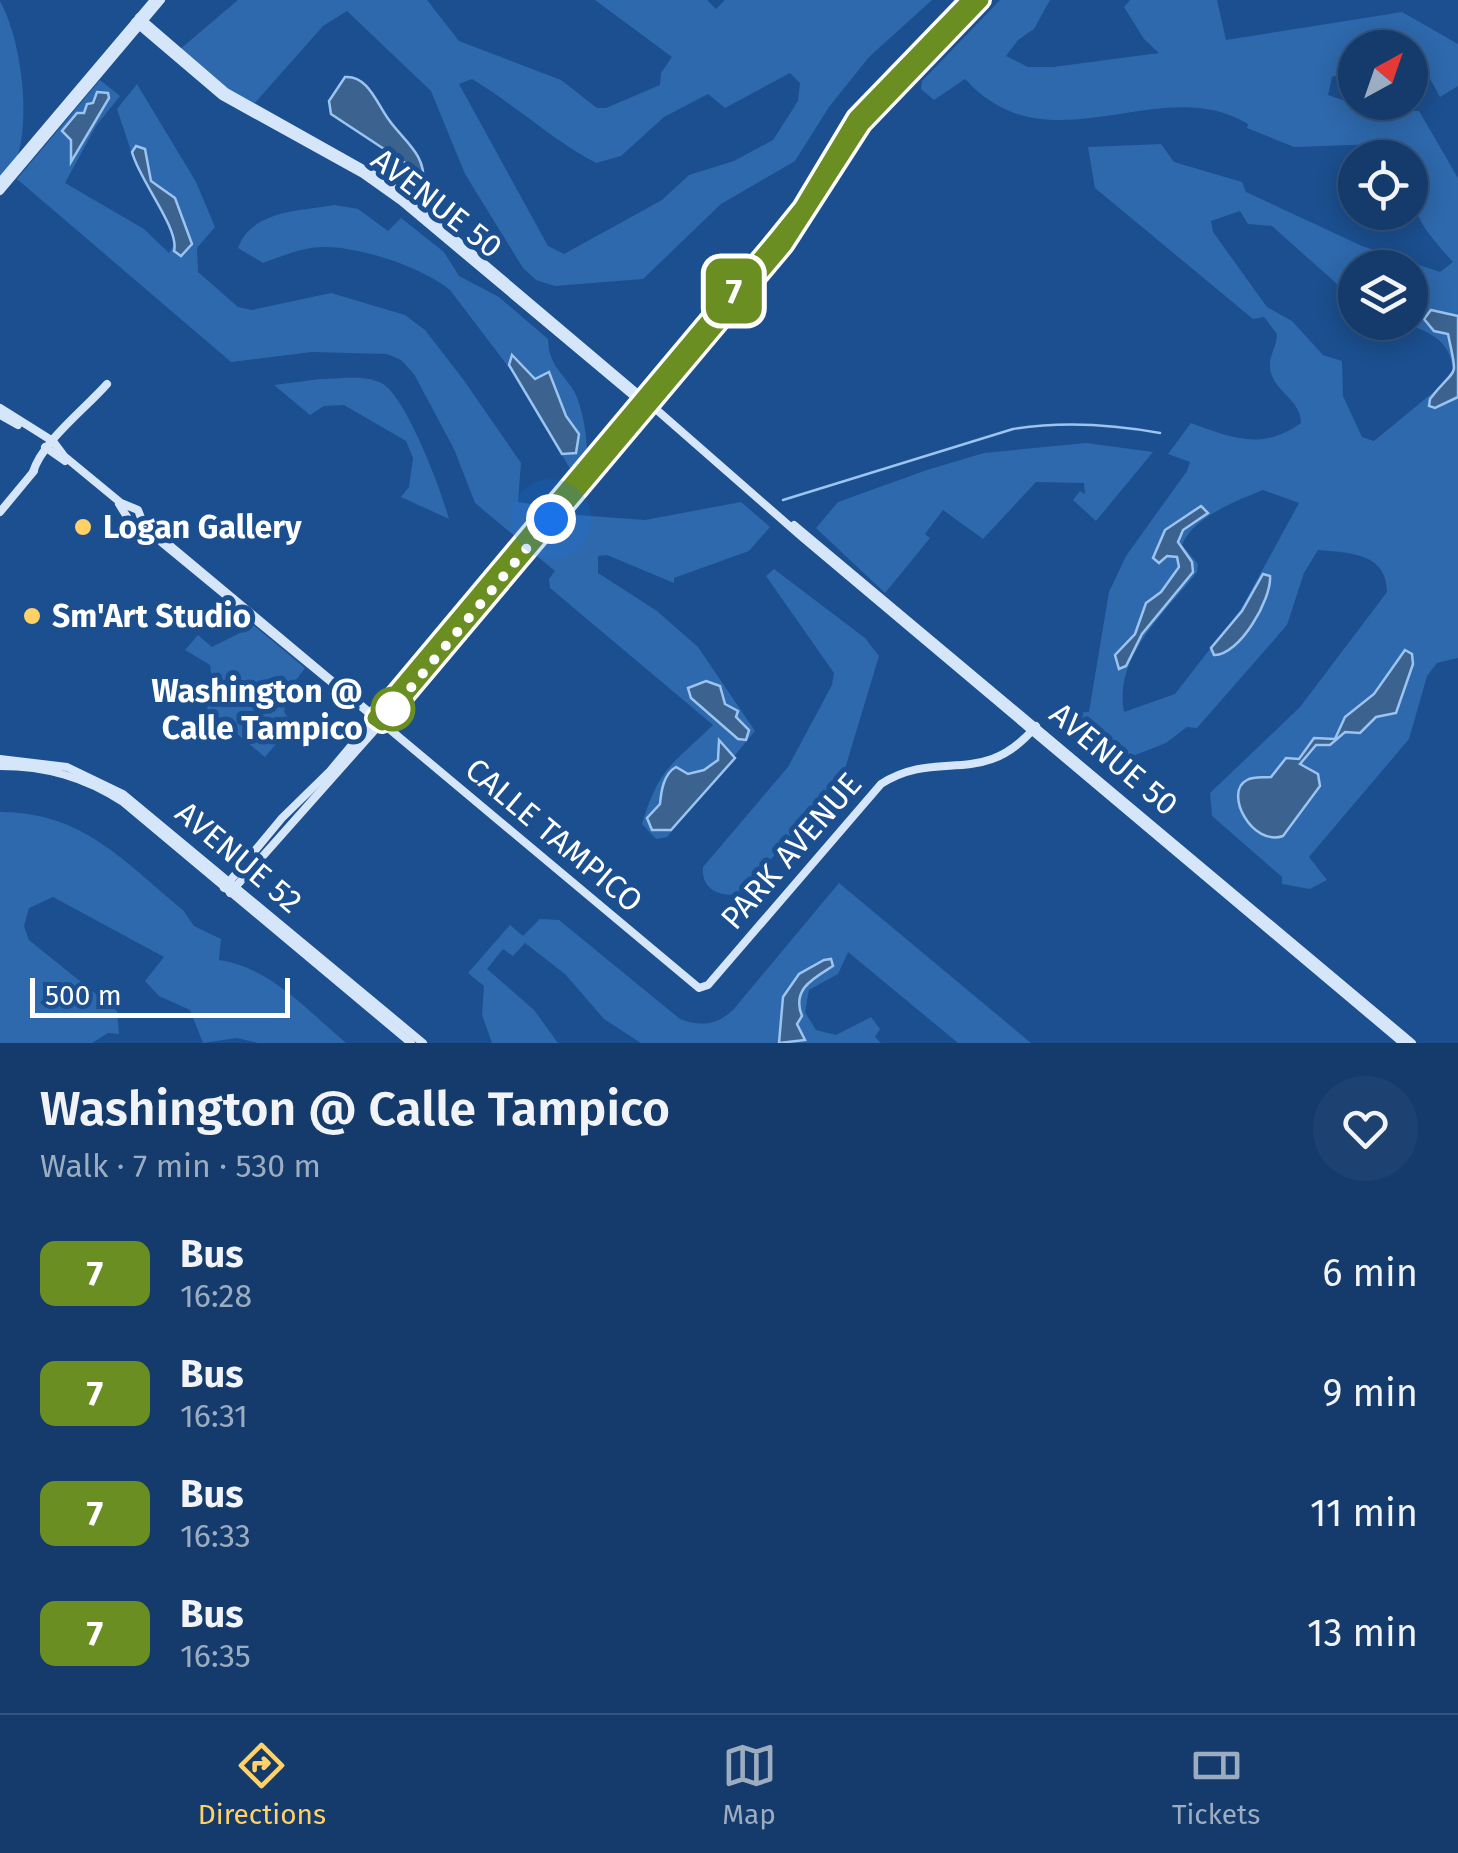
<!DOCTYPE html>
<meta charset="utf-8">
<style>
:root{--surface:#143b6b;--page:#1d4271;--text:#f1f3f6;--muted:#9dadc1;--line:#33557e;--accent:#ffd166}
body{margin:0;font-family:"Fira Sans",sans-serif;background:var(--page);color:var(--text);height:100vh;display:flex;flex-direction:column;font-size:38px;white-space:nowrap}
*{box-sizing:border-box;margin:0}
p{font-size:32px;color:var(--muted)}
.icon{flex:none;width:55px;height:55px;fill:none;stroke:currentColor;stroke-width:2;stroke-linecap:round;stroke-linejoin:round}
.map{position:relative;height:1043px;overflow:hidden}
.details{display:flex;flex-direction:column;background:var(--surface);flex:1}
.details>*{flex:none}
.badge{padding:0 20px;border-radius:15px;font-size:35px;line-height:65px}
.needle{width:65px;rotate:40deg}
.buttons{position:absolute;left:1338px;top:30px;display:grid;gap:20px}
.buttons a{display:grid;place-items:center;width:90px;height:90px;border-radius:50%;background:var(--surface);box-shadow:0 5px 25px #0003,0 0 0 2px var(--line);font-size:50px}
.scale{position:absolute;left:30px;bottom:25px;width:260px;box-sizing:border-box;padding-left:10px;border:5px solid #fff;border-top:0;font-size:28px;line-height:35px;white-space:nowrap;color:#fff;-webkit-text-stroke:8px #1b4f8f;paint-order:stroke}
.you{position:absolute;width:50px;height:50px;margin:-25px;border:8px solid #fff;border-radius:50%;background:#1a73e8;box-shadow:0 0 0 15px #1a73e833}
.map>.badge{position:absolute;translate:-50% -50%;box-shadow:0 0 0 5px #fff}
.round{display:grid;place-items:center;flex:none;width:105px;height:105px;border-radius:52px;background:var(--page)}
.head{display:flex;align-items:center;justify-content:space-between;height:170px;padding:0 40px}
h1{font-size:48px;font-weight:600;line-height:75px}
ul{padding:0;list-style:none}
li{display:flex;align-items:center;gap:30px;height:120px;padding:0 40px}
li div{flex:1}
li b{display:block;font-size:38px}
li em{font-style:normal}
li .badge{min-width:110px;font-weight:700;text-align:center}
.tabs{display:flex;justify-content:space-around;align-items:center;height:140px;border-top:2px solid var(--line);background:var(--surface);font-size:28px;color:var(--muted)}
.tabs a{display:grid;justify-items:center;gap:5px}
.tabs .active{color:var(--accent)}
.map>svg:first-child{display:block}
.green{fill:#2e69ad;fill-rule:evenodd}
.water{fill:#3c6290;stroke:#9cc4f0;stroke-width:2.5}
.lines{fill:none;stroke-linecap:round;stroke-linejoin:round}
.stream{stroke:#9cc4f0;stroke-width:2.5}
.secondary{stroke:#d6e6fa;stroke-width:8}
.line-casing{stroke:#fff;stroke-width:22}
.line{stroke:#6b8e23;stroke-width:15}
.walk{stroke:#fff;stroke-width:10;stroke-dasharray:0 18}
.poi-dot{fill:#ffd166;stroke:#1b4f8f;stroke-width:4}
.stop-dot{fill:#fff;stroke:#6b8e23;stroke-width:5}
.labels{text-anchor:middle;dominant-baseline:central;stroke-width:10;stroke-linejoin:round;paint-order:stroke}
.street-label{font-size:32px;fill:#fff;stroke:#1b4f8f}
.poi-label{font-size:32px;font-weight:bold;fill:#fff;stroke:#1b4f8f;text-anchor:start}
.stop-label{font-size:32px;font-weight:bold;fill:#fff;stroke:#1b4f8f;text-anchor:end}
</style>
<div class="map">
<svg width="1458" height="1043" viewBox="0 0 1458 1043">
<rect width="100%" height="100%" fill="#1b4f8f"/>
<g class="green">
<path d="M238 0H427L459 41 561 80 597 108H606L660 85 661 73 672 57 595 0H707L716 9 725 0H932L869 57 829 107 795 161 721 204 643 279 555 286 536 280 523 268 465 174 431 91 347 11 323 26 254 104 229 90 179 50ZM790 73 800 83 798 101 773 140 734 161 689 175 662 200 564 254 548 246 459 84 472 79C517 106 548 137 596 163L621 156 664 117 708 94 725 108Z"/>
<path d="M1000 0H1050L1034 29 1018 40 1006 56 1028 67H1053L1159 53 1144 39 1124 7 1130 0H1217L1226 40 1402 12 1458 44V86L1440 97 1428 75H1410V48H1355V69L1332 77 1328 95 1374 111H1419L1458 178V658L1437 663 1427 676 1409 739 1309 857 1327 880 1310 889 1282 884V877L1212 816 1210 793 1300 707 1387 592C1387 552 1348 553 1318 550L1304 573 1287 625 1197 728 1187 727 1166 743 1107 766C1090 750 1069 737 1062 713L1089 712 1109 592 1126 556 1187 471 1190 462 1168 454 1191 423C1233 438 1261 451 1301 423 1301 398 1270 390 1270 366 1269 356 1277 346 1277 334L1264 317 1253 319 1095 188 1088 147 1161 144 1174 162 1242 182 1246 192 1362 246 1440 272 1453 262C1417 222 1410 212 1410 158L1388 157 1378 144 1294 147 1247 128 1248 124C1160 70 1049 172 965 79L934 100 921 89 922 81ZM1240 211 1248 224 1272 226 1355 300V268H1410V322L1404 323C1433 333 1453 342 1453 376L1374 441 1362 437 1343 396 1342 361 1323 355 1292 321 1267 307 1213 232 1211 221ZM1263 490 1299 503 1241 609 1175 694 1124 712C1113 656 1167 611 1197 572L1198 564 1182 545C1193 517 1236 501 1263 490Z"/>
<path d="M0 1C20 37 30 110 19 151 17 160 6 169 0 177Z"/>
<path d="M100 80 120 96 96 126 65 183 144 229 169 253 178 237 136 166 117 109 137 84 196 182 215 227 197 248 198 272 238 307 252 310 331 293 405 315 425 330 463 379 521 463 518 502 546 506 517 538 475 503 454 449 414 374 401 360 387 354 312 352 231 362 17 179Z"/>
<path d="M335 205 358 209 388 231 401 218 444 252 459 276 499 297 548 339C549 364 559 369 572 388 581 400 587 434 587 450L570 469 523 386 450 290C422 267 361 247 324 247 303 247 282 256 263 263L238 248C252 210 300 211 335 205Z"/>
<path d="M320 379C338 379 367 374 383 384 407 399 442 492 449 519L401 497 409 487 413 458 406 441 344 405 324 406 310 415 274 385Z"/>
<path d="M1086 443 1153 452 1096 521 1073 500 1080 491 1085 494 1084 483 1036 482 983 539 943 510 925 534 930 538 885 593 816 528 838 502 927 470 984 453Z"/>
<path d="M741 502 770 527 749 551 674 578V583L607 555 598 556V573L657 611 698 647 755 731 667 837 656 839 642 824C659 767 673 764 713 725L550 588 549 579 555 571 532 552 563 514 645 520Z"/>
<path d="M774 569 865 638 879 656 844 772 742 894C721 897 701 891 703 867L788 767 832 685 834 673 766 576Z"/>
<path d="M239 613 305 668 290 688 293 700 286 702 284 712 293 724 265 757 207 709 212 693 206 687 212 679 210 665 185 650 198 635 212 647 242 632 235 618Z"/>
<path d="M0 812C83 812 123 861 183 910L194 926 221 939 219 960C270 967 308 1011 346 1043H258L237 1038 203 1043 190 1010 159 996 145 981 164 957 53 897 29 908 24 926 29 940 117 1011 119 1034 108 1033 92 1043H0Z"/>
<path d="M839 883 1031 1043H958L848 952 838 974 809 990 805 1012 816 1030 836 1035 871 1017 880 1029 875 1037 881 1043H641L604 1019 565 974 525 943 513 956 503 949 487 969 534 1010 558 1043H492L482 1015 484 986 468 973 510 925 523 936 540 919 559 920 680 1019C701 1027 717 1025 733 1010Z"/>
</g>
<g class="water">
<path d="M345 77C368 75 377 104 389 120 403 140 427 155 423 183H411L413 168 331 114 329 101Z"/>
<path d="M97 92 108 93 109 98 71 162V140L62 131 77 113H84L87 104 93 103Z"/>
<path d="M136 146 145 149 151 181 175 198 192 244 181 256 174 251C180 229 139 180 132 152Z"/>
<path d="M1431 310 1458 316V397L1435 408 1429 406 1430 399C1458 363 1458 383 1448 334L1434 331 1424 319Z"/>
<path d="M512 355 535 379 549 372 566 416 579 434 576 453 562 454 509 365Z"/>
<path d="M1201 506 1208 513 1183 530 1178 542 1192 562 1193 572 1142 634 1126 666 1119 669 1115 655 1135 634 1146 603 1161 592 1179 567 1177 557 1167 556 1159 563 1153 558 1165 530Z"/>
<path d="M1263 574 1270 576C1272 599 1239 656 1214 655L1211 648 1242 611Z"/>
<path d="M1405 650 1412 654 1413 664 1396 713 1376 717 1360 733 1345 732 1330 745H1316L1300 764 1318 774 1320 786 1283 836C1252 847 1223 792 1247 780 1254 776 1263 778 1271 777L1286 758 1299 759 1314 738 1335 739 1345 717 1374 694Z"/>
<path d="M706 681 720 686 725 704 738 711 736 717 749 730 746 740 738 739 691 698 688 688Z"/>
<path d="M719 740 735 758 671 830H652L647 818 660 804C661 793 663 774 676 767L688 774 704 770 718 760Z"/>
<path d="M824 960 831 959 833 966C814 978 791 989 802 1016L797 1024 805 1040 779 1043 783 997 799 974Z"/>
</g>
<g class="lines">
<path class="stream" d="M783 500 1013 429C1062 421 1111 424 1160 433"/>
<g class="secondary">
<path d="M139 17 226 92 390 184 644 399"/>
<path d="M135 22 222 96 363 174 401 201 636 398 650 404 802 537 1403 1043"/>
<path d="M0 182 154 0"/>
<path d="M0 191 161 0"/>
<path d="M0 408 51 440"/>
<path d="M0 415 18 425"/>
<path d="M52 440 64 456 121 503 138 510 143 523 699 988 708 985 881 784C939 747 983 790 1036 726"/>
<path d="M45 447 65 461"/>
<path d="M33 472C42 442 84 410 107 384"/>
<path d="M119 504 129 520 144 528"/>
<path d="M0 512 34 471"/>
<path d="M794 525 1412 1043"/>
<path d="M155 537 375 718"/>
<path d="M0 759 67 767 123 794 423 1043"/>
<path d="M0 766C46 766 85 777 123 802L411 1043"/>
<path d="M224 888 282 818 330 771 777 239 802 208 856 118 970 0"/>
<path d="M230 893 381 723 784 245 862 124 981 0"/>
</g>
</g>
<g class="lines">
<defs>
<path id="line" d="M970 0 856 118 802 208 777 239 375 718 382 723 784 245 862 124 981 0"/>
</defs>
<use href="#line" class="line-casing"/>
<use href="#line" class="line"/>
<path class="walk" d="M393 709 385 719 551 519"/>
</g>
<g class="poi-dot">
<circle cx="83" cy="527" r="10"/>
<circle cx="32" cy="616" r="10"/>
</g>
<circle class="stop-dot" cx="393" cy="709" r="20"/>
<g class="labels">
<g class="street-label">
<text transform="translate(437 203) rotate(38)">AVENUE 50</text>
<text transform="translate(1114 759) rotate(40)">AVENUE 50</text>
<text transform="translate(554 835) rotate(40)">CALLE TAMPICO</text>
<text transform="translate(791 851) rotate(-49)">PARK AVENUE</text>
<text transform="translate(239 857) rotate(40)">AVENUE 52</text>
</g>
<g class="poi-label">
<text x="103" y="527">Logan Gallery</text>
<text x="52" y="616">Sm'Art Studio</text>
</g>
<g class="stop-label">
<text x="363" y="691">Washington @<tspan x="363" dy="37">Calle Tampico</tspan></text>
</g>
</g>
</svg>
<div class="buttons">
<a><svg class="needle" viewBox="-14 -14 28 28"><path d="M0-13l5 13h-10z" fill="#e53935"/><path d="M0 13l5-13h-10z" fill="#9dadc1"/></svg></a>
<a><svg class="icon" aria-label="locate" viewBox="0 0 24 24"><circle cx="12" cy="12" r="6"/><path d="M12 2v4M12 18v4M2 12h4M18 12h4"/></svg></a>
<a><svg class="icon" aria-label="layers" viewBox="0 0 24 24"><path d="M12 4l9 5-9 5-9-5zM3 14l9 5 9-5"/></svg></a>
</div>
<div class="scale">500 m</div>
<div class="you" style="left:551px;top:519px"></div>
<b class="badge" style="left:734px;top:291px;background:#6b8e23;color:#fff">7</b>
</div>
<section class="details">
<div class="head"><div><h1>Washington @ Calle Tampico</h1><p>Walk · 7 min · 530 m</p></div><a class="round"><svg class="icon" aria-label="heart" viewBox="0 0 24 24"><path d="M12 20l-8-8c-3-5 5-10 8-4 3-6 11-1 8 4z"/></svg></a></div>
<ul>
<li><span class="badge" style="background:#6b8e23;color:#fff">7</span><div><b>Bus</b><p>16:28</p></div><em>6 min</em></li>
<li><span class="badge" style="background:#6b8e23;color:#fff">7</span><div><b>Bus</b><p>16:31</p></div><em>9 min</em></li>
<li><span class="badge" style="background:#6b8e23;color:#fff">7</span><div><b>Bus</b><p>16:33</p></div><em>11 min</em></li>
<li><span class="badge" style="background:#6b8e23;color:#fff">7</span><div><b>Bus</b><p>16:35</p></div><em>13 min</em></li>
</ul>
</section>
<nav class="tabs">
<a class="active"><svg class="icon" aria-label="directions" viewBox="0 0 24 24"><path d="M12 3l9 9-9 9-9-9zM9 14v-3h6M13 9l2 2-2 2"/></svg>Directions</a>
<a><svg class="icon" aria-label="map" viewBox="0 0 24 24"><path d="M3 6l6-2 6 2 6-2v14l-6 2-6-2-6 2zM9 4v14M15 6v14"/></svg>Map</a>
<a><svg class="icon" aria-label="tickets" viewBox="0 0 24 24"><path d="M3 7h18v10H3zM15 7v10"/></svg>Tickets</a>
</nav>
